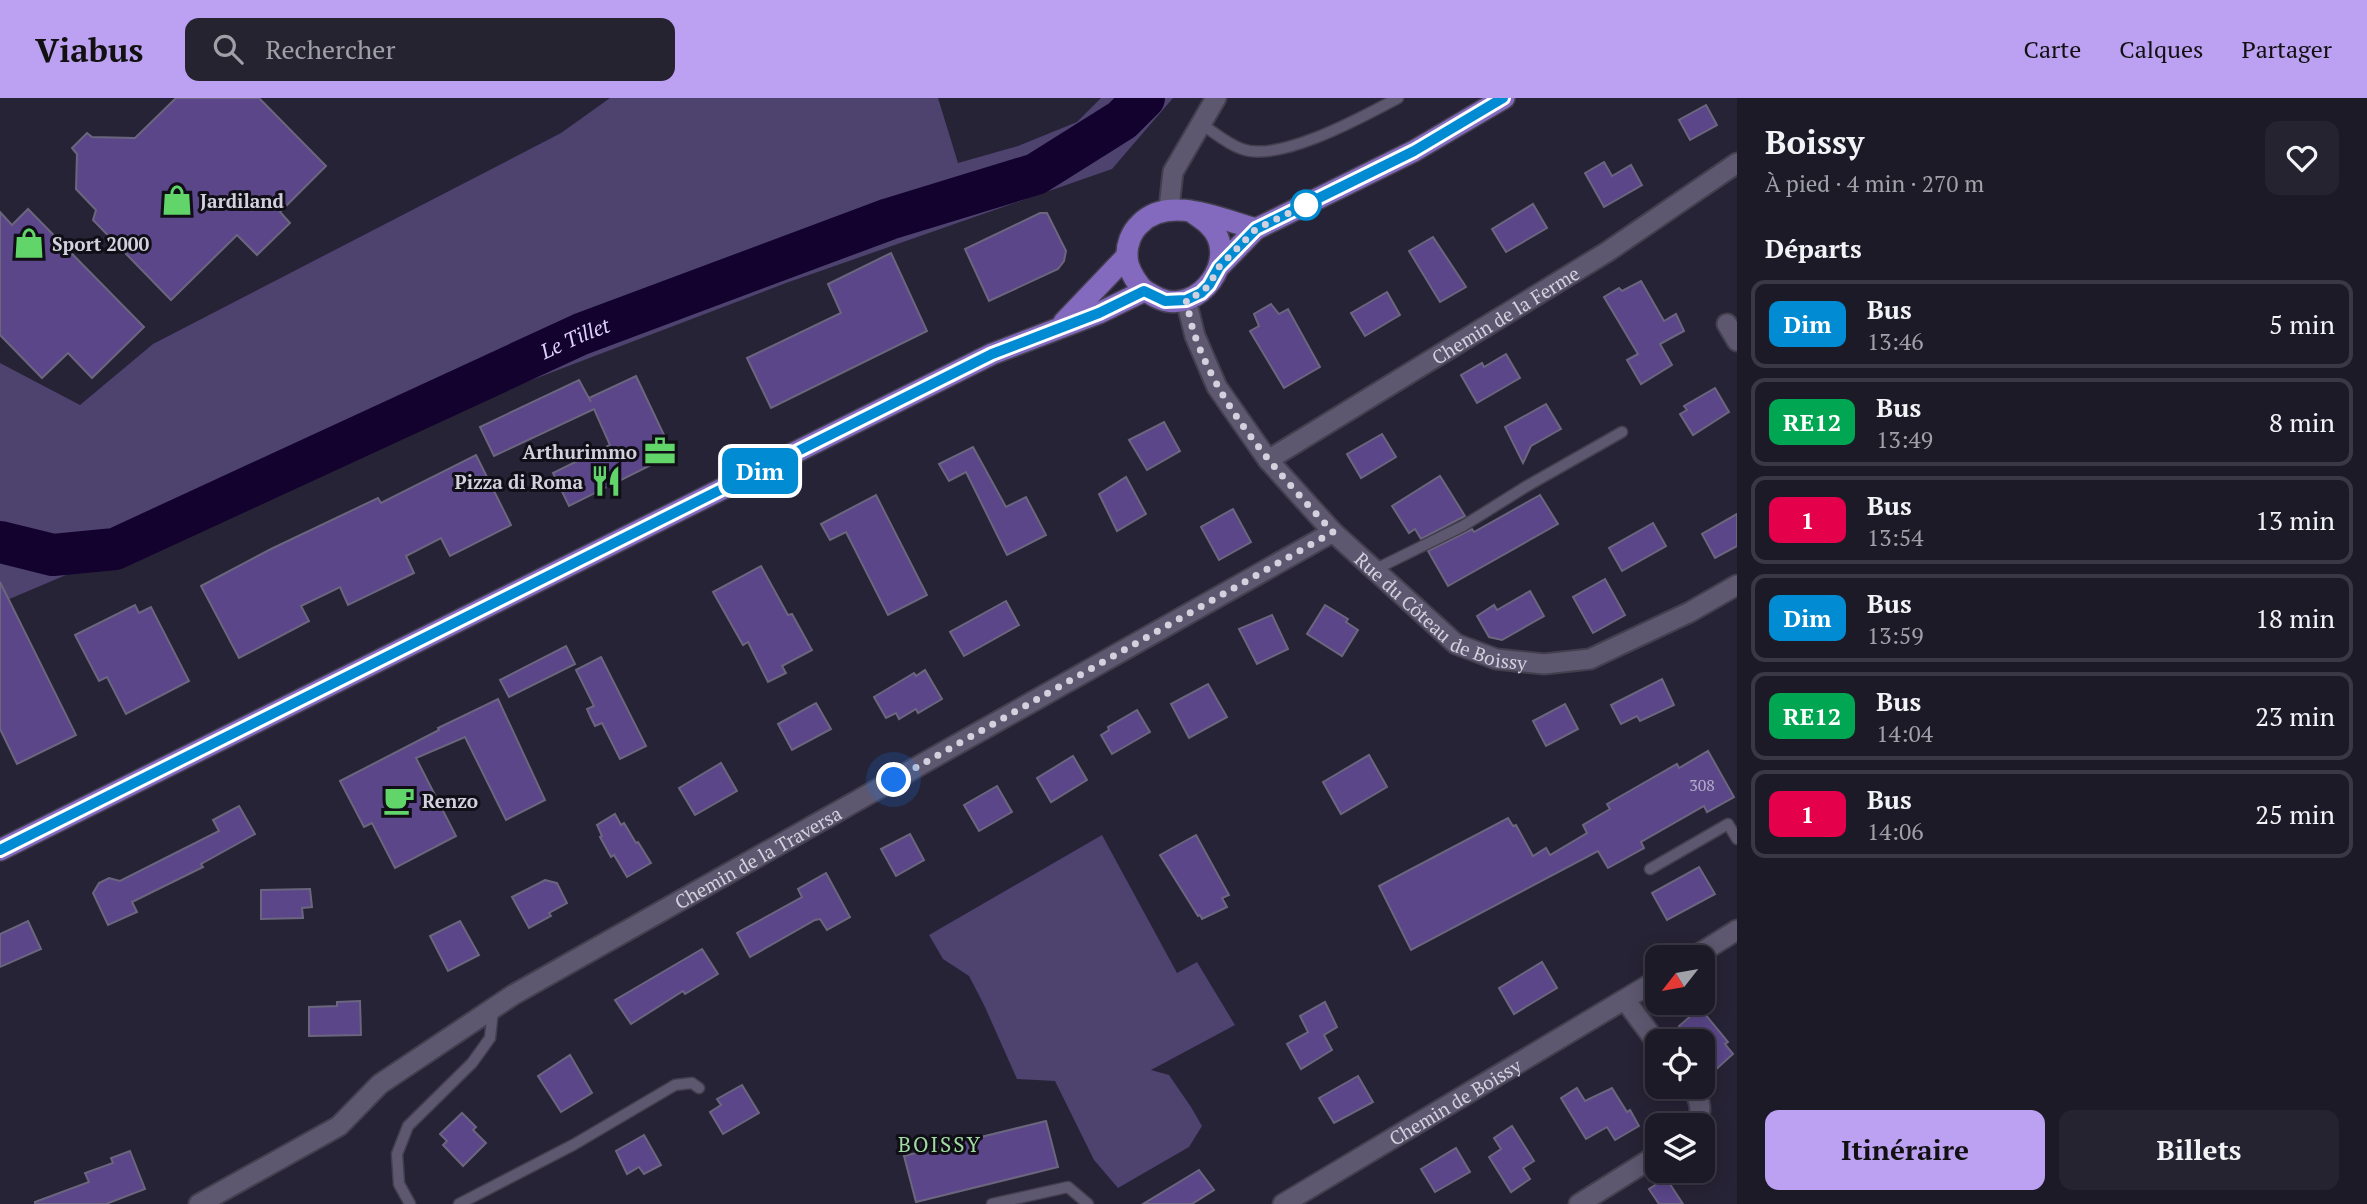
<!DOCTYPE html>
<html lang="fr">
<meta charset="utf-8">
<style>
:root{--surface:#1d1a28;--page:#252330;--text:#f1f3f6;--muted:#a0a1a8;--line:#3b3845;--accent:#bca0f2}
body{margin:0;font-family:"PT Serif",serif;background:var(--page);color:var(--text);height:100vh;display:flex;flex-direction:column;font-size:26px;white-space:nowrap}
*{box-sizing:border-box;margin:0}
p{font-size:23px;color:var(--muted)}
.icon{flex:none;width:38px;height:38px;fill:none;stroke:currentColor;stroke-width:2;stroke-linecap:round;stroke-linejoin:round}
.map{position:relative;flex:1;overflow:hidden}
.drawer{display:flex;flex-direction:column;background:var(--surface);width:630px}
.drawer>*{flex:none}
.badge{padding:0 14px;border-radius:10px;font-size:24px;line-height:46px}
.needle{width:46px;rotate:239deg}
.controls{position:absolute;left:1645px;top:847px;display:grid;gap:14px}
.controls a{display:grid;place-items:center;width:70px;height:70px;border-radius:14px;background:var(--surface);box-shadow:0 4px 18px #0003,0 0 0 2px var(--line);font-size:35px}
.you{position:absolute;width:35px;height:35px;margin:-18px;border:5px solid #fff;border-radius:50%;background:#1a73e8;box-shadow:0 0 0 10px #1a73e833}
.map>.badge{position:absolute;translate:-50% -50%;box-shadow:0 0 0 4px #fff}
h2{padding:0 28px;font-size:26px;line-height:63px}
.round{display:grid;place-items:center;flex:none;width:74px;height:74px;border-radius:14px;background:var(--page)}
.overview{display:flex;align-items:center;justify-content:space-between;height:119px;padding:0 28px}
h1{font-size:33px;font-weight:600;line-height:52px}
.button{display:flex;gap:14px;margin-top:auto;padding:14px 28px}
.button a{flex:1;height:80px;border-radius:14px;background:var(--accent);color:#111;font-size:28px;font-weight:600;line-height:80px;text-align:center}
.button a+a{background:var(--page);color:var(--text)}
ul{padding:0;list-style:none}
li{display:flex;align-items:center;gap:21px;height:88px;margin:0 14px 10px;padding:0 14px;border:4px solid var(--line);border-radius:14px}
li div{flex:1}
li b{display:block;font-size:26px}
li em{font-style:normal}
li .badge{min-width:77px;font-weight:700;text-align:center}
header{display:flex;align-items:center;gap:42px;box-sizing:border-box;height:98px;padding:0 35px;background:var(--accent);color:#111}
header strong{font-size:33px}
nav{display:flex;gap:38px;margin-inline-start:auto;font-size:24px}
.search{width:490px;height:63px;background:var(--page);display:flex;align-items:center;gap:18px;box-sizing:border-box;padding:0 24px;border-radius:14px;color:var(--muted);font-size:26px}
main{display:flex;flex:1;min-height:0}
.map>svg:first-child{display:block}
.green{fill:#4e426f}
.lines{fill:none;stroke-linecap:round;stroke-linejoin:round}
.river{stroke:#13022e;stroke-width:42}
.building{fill:#5a4689;stroke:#6b667e;stroke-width:2}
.lane-casing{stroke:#433f4f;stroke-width:13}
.street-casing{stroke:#433f4f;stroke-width:23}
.primary-casing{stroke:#433f4f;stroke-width:24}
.lane{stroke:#5d586f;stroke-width:10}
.street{stroke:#5d586f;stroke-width:19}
.primary{stroke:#836abe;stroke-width:21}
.line-casing{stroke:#fff;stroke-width:16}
.line{stroke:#008bd2;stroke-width:10}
.walk{stroke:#d3d1de;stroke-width:7;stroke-dasharray:0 12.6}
.stop-dot{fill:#fff;stroke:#008bd2;stroke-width:3.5}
.labels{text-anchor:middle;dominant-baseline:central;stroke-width:6;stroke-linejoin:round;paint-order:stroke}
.number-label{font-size:16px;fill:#b5aec9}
.poi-label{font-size:19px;font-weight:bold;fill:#d3d1de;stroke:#100e16;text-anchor:start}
.street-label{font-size:19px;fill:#d3d1de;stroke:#100e16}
.water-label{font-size:21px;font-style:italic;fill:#dad1f9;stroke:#100e16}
.neighbourhood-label{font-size:21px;letter-spacing:2px;fill:#a0dba1;stroke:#100e16}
</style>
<header>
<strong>Viabus</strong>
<div class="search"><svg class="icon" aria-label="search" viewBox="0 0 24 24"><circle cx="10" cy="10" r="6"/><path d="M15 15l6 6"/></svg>Rechercher</div>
<nav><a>Carte</a><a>Calques</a><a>Partager</a></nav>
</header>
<main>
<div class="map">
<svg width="1737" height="1106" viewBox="0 0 1737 1106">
<rect width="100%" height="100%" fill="#272336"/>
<g class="green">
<path d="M610 0H938L958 65 1018 48 1077 24 1101 0H1173L1112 71 786 185 469 306 0 505V265L80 307 153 246 561 35Z"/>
<path d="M1102 737 1177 875 1197 864 1235 927 1151 972 1169 977 1191 1009 1202 1028 1189 1049 1118 1090 1094 1062 1055 983 1017 981 984 907 969 878 943 861 929 837Z"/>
</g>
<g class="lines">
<path class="river" id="s1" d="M0 444 53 457 115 451 581 236 889 121 1036 76 1122 22 1144 0"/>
</g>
<g class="building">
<path d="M176 0H259L326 68 280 114 290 125 257 157 237 137 171 202 93 122 96 112 76 91 77 56 72 50 87 35 92 39 135 40Z"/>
<path d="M1706 7 1717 27 1690 42 1679 22Z"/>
<path d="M1604 64 1612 78 1631 67 1642 87 1604 109 1585 75Z"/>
<path d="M1533 106 1547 130 1506 154 1492 131Z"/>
<path d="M28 111 144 229 92 280 68 255 42 280 0 237V114L12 127Z"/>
<path d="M1040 115H1047L1066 153 1064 163 1058 171 989 203 965 151Z"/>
<path d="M1433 139 1466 189 1440 204 1409 153Z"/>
<path d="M891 155 927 233 771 310 747 260 841 215 828 186Z"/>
<path d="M1641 183 1664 223 1676 216 1684 233 1660 246 1672 267 1641 286 1627 262 1638 256 1604 199 1619 190 1622 193Z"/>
<path d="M1387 194 1400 217 1365 238 1351 215Z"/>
<path d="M1271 206 1279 216 1288 211 1320 269 1284 290 1250 233 1259 228 1254 216Z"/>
<path d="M1506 256 1520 280 1477 305 1461 277 1482 265 1484 269Z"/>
<path d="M636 278 673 356 569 408 553 375 610 347 594 311 494 358 480 329 579 282 591 304 589 300Z"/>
<path d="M1715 290 1729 314 1693 337 1680 316 1687 312 1684 308Z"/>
<path d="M1546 306 1561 331 1531 348 1523 365 1505 329Z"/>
<path d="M1164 324 1180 353 1147 372 1129 342Z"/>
<path d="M1382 336 1396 359 1361 380 1347 356Z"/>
<path d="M973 349 1006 409 1026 399 1046 437 1007 457 966 374 949 383 939 366Z"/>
<path d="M476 357 511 427 450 458 441 440 406 458 414 475 348 507 340 489 301 508 309 523 239 560 201 488 271 451 378 400 381 405Z"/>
<path d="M1440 378 1465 418 1421 441 1415 431 1409 435 1392 408Z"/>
<path d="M1126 379 1146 416 1117 433 1099 396Z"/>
<path d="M876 397 927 497 888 517 846 434 830 442 821 426Z"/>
<path d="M1540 397 1558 426 1448 488 1428 453 1472 431 1474 434Z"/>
<path d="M1233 411 1251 444 1219 462 1201 429Z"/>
<path d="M1737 416V448L1715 460 1702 436Z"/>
<path d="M1653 425 1666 448 1622 473 1609 450Z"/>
<path d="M761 468 788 517 792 516 812 552 782 568 786 575 768 584 748 544 743 547 713 494Z"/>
<path d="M1605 481 1625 517 1593 535 1573 499Z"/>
<path d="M0 484 76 637 17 666 0 631Z"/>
<path d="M1530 493 1544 518 1502 542 1489 539 1477 518 1494 507 1497 512Z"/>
<path d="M1006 503 1019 527 964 558 950 534Z"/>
<path d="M135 507 139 515 151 509 189 583 126 616 107 579 99 583 75 537Z"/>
<path d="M1325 507 1348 521 1346 524 1358 532 1342 558 1307 536Z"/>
<path d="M1272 517 1288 551 1257 566 1239 531Z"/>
<path d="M566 548 575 566 509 599 500 582Z"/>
<path d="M601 559 646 648 620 661 602 625 595 628 591 620 587 611 594 608 576 572Z"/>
<path d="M925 572 942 601 918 615 916 611 899 621 896 615 886 620 874 599 914 575 916 578Z"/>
<path d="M1662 581 1674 607 1640 623 1637 618 1621 626 1611 607Z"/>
<path d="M1208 586 1227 619 1189 640 1171 606Z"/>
<path d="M498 601 545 702 506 722 465 639 416 660 456 738 395 770 372 725 364 729 340 683 439 632 438 630Z"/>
<path d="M816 605 831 631 792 652 778 626Z"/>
<path d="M1565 606 1578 631 1546 648 1533 623Z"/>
<path d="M1137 612 1150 634 1112 656 1101 637 1109 632 1108 629Z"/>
<path d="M1708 653 1734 699 1707 714 1704 708 1641 744 1644 750 1608 770 1598 753 1411 852 1379 788 1508 720 1513 728 1516 727 1533 758 1546 750 1550 757 1587 735 1583 727 1610 711 1607 706 1677 666 1679 670Z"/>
<path d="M1369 657 1387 689 1341 716 1323 684Z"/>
<path d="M1073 658 1087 682 1051 704 1037 680Z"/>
<path d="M721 665 737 693 695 717 679 690Z"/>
<path d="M997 688 1012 714 979 733 964 707Z"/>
<path d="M239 708 255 736 201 766 203 769 132 804 137 814 108 827 93 795 99 785 109 780 120 783 219 733 213 722Z"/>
<path d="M615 716 621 727 624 725 636 745 638 744 651 765 627 779 614 757 611 759 600 739 602 738 597 727Z"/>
<path d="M910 736 924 762 896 778 881 751Z"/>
<path d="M1196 737 1229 797 1222 800 1227 809 1202 821 1200 817 1198 818 1160 757Z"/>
<path d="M1699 769 1715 796 1667 822 1652 795Z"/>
<path d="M826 775 850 819 827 832 820 821 815 822 750 859 737 835 802 799 798 791Z"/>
<path d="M545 782 557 785 567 805 549 815 551 818 529 830 512 799Z"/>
<path d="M310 791 312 809 302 810 303 820 261 821V792Z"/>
<path d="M28 823 41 851 0 869V836Z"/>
<path d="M460 823 479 857 448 873 430 838Z"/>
<path d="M702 851 718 876 685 896 683 893 631 926 615 902Z"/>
<path d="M1542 864 1557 890 1514 916 1499 890Z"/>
<path d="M360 903 361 937 309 938V909L337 908V904Z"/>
<path d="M1325 904 1337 929 1324 937 1332 952 1301 971 1287 946 1308 934 1300 918Z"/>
<path d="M1700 910 1728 944 1725 946 1733 956 1713 974 1703 962V943H1692L1679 928Z"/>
<path d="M570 957 592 995 561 1014 538 978Z"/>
<path d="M1358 978 1373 1004 1334 1025 1319 1000Z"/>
<path d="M742 987 759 1015 723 1036 710 1014 721 1007 717 1001Z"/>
<path d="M1577 990 1585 1003 1612 990 1627 1014 1630 1012 1639 1028 1615 1042 1607 1029 1586 1041 1561 1000Z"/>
<path d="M462 1015 476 1029 473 1032 486 1045 463 1068 443 1047 447 1043 440 1036Z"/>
<path d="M1046 1023 1058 1069 916 1104 904 1058Z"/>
<path d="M1512 1028 1534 1063 1523 1070 1530 1081 1511 1094 1489 1059 1501 1051 1494 1040Z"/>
<path d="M644 1037 661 1067 644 1076 639 1069 627 1076 616 1053Z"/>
<path d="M1456 1050 1470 1074 1435 1094 1421 1071Z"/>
<path d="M130 1053 145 1091 106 1106H35V1104L89 1084 85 1075 113 1065 111 1060Z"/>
<path d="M1199 1072 1214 1092 1192 1106H1143Z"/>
<path d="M1666 1080 1683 1106H1659L1649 1091Z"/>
</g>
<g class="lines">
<defs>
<g id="lane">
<path d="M1201 26C1214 34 1227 46 1242 51 1280 65 1364 18 1398 0"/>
<path d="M1374 472 1463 428 1527 388 1622 334"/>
<path d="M1650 771 1728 726 1737 741"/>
<path d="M410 1106 399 1086 397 1056 408 1028 472 965 490 940 493 912"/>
<path d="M459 1106 573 1047 675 987 692 985 699 990"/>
<path d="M992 1106 1068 1089 1088 1106"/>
</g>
<g id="street">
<path d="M1169 110 1173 74 1216 0"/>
<path id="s2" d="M1186 202 1195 238 1217 289 1268 362 1333 434 1456 546 1496 561 1544 566 1590 561 1690 514 1737 487"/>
<path d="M1727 226 1737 243"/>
<path id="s3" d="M1268 362 1607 154 1737 65"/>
<path d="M1694 859 1737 832"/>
<path d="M1625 902 1657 945"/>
<path d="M1691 989C1700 1001 1704 1014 1694 1027"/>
<path id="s4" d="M199 1106 339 1028 380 986 513 897 1333 434"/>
<path id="s5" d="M1283 1106 1657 882"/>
<path d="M1579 1106 1657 1057"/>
</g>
<g id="primary">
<path d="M1192 114C1197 118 1204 122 1209 127 1242 159 1199 219 1158 200 1151 196 1145 194 1140 188 1133 179 1128 171 1127 160 1126 148 1131 134 1140 126 1168 96 1222 122 1256 131"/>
<path d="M1219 169 1256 131 1414 53 1504 0"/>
<path d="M1064 224 1127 158"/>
<path d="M0 752 992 256 1099 215 1144 193"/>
</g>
</defs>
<use href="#lane" class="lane-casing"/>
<use href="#street" class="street-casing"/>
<use href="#primary" class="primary-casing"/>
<use href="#lane" class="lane"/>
<use href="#street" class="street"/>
<use href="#primary" class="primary"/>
</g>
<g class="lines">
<defs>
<path id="line" d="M0 752 992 256 1099 215 1144 193 1165 203 1186 202 1201 195 1209 187 1219 169 1256 131 1414 53 1503 0"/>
</defs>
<use href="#line" class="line-casing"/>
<use href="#line" class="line"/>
<path class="walk" d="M894 682 1333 434C1279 376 1222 314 1195 238 1191 227 1189 214 1186 202L1201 195 1209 187 1219 169 1256 131 1306 107"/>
</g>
<defs>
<symbol id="shop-bare" viewBox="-9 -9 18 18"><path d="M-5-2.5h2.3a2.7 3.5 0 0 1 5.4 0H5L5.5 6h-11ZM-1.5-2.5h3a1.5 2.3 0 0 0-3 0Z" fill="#61d46a" stroke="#100e16" stroke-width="2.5" paint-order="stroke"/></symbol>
<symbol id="office-bare" viewBox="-9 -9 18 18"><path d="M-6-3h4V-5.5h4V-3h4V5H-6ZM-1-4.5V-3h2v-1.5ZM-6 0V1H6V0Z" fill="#61d46a" stroke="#100e16" stroke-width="2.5" paint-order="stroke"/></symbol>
<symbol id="restaurant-bare" viewBox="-9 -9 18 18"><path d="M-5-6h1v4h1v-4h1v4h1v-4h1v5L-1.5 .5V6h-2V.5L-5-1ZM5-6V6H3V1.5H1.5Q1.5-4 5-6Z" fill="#61d46a" stroke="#100e16" stroke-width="2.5" paint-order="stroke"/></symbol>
<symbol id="cafe-bare" viewBox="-9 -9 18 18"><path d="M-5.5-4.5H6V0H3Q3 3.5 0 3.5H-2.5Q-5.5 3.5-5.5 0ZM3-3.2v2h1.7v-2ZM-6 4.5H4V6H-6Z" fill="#61d46a" stroke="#100e16" stroke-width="2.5" paint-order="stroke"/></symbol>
</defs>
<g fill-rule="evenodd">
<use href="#shop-bare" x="155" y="80" width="44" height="44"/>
<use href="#shop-bare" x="7" y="123" width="44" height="44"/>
<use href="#office-bare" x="638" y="331" width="44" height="44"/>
<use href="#restaurant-bare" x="584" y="361" width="44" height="44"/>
<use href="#cafe-bare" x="377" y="680" width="44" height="44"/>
</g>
<circle class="stop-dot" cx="1306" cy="107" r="14"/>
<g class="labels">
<g class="number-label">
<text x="1702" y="687">308</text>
</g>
<g class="poi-label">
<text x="200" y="102">Jardiland</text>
<text x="52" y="145">Sport 2000</text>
<text x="637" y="353" text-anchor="end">Arthurimmo</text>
<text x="583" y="383" text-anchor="end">Pizza di Roma</text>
<text x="422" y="702">Renzo</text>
</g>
<g class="street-label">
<text stroke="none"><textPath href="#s3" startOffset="278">Chemin de la Ferme</textPath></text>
<text stroke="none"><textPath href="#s2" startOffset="416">Rue du Côteau de Boissy</textPath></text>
<text stroke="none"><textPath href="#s4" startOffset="660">Chemin de la Traversa</textPath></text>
<text stroke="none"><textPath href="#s5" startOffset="200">Chemin de Boissy</textPath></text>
</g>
<g class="water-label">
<text stroke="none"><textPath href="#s1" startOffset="623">Le Tillet</textPath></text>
</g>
<g class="neighbourhood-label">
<text x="940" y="1046">BOISSY</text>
</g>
</g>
</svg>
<div class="controls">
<a><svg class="needle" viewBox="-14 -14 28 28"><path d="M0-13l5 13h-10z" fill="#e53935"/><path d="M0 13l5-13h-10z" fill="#a0a1a8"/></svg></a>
<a><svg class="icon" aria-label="locate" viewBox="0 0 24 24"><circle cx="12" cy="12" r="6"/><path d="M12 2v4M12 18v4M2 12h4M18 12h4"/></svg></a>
<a><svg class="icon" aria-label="layers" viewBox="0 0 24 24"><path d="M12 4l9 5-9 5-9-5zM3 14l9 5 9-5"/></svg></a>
</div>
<div class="you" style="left:894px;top:682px"></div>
<b class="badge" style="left:760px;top:373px;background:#008bd2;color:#fff">Dim</b>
</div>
<section class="drawer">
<div class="overview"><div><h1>Boissy</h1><p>À pied · 4 min · 270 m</p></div><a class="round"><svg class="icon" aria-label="heart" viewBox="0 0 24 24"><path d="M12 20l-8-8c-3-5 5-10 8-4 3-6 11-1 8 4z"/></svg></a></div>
<h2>Départs</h2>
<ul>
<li><span class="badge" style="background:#008bd2;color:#fff">Dim</span><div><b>Bus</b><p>13:46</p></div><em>5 min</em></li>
<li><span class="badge" style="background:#00a651;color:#fff">RE12</span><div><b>Bus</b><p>13:49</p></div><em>8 min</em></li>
<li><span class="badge" style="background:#e5004c;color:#fff">1</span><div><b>Bus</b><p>13:54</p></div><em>13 min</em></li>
<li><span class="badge" style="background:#008bd2;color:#fff">Dim</span><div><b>Bus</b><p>13:59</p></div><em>18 min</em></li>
<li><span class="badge" style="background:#00a651;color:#fff">RE12</span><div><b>Bus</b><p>14:04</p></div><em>23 min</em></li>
<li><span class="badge" style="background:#e5004c;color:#fff">1</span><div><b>Bus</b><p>14:06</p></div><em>25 min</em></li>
</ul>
<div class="button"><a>Itinéraire</a><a>Billets</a></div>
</section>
</main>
